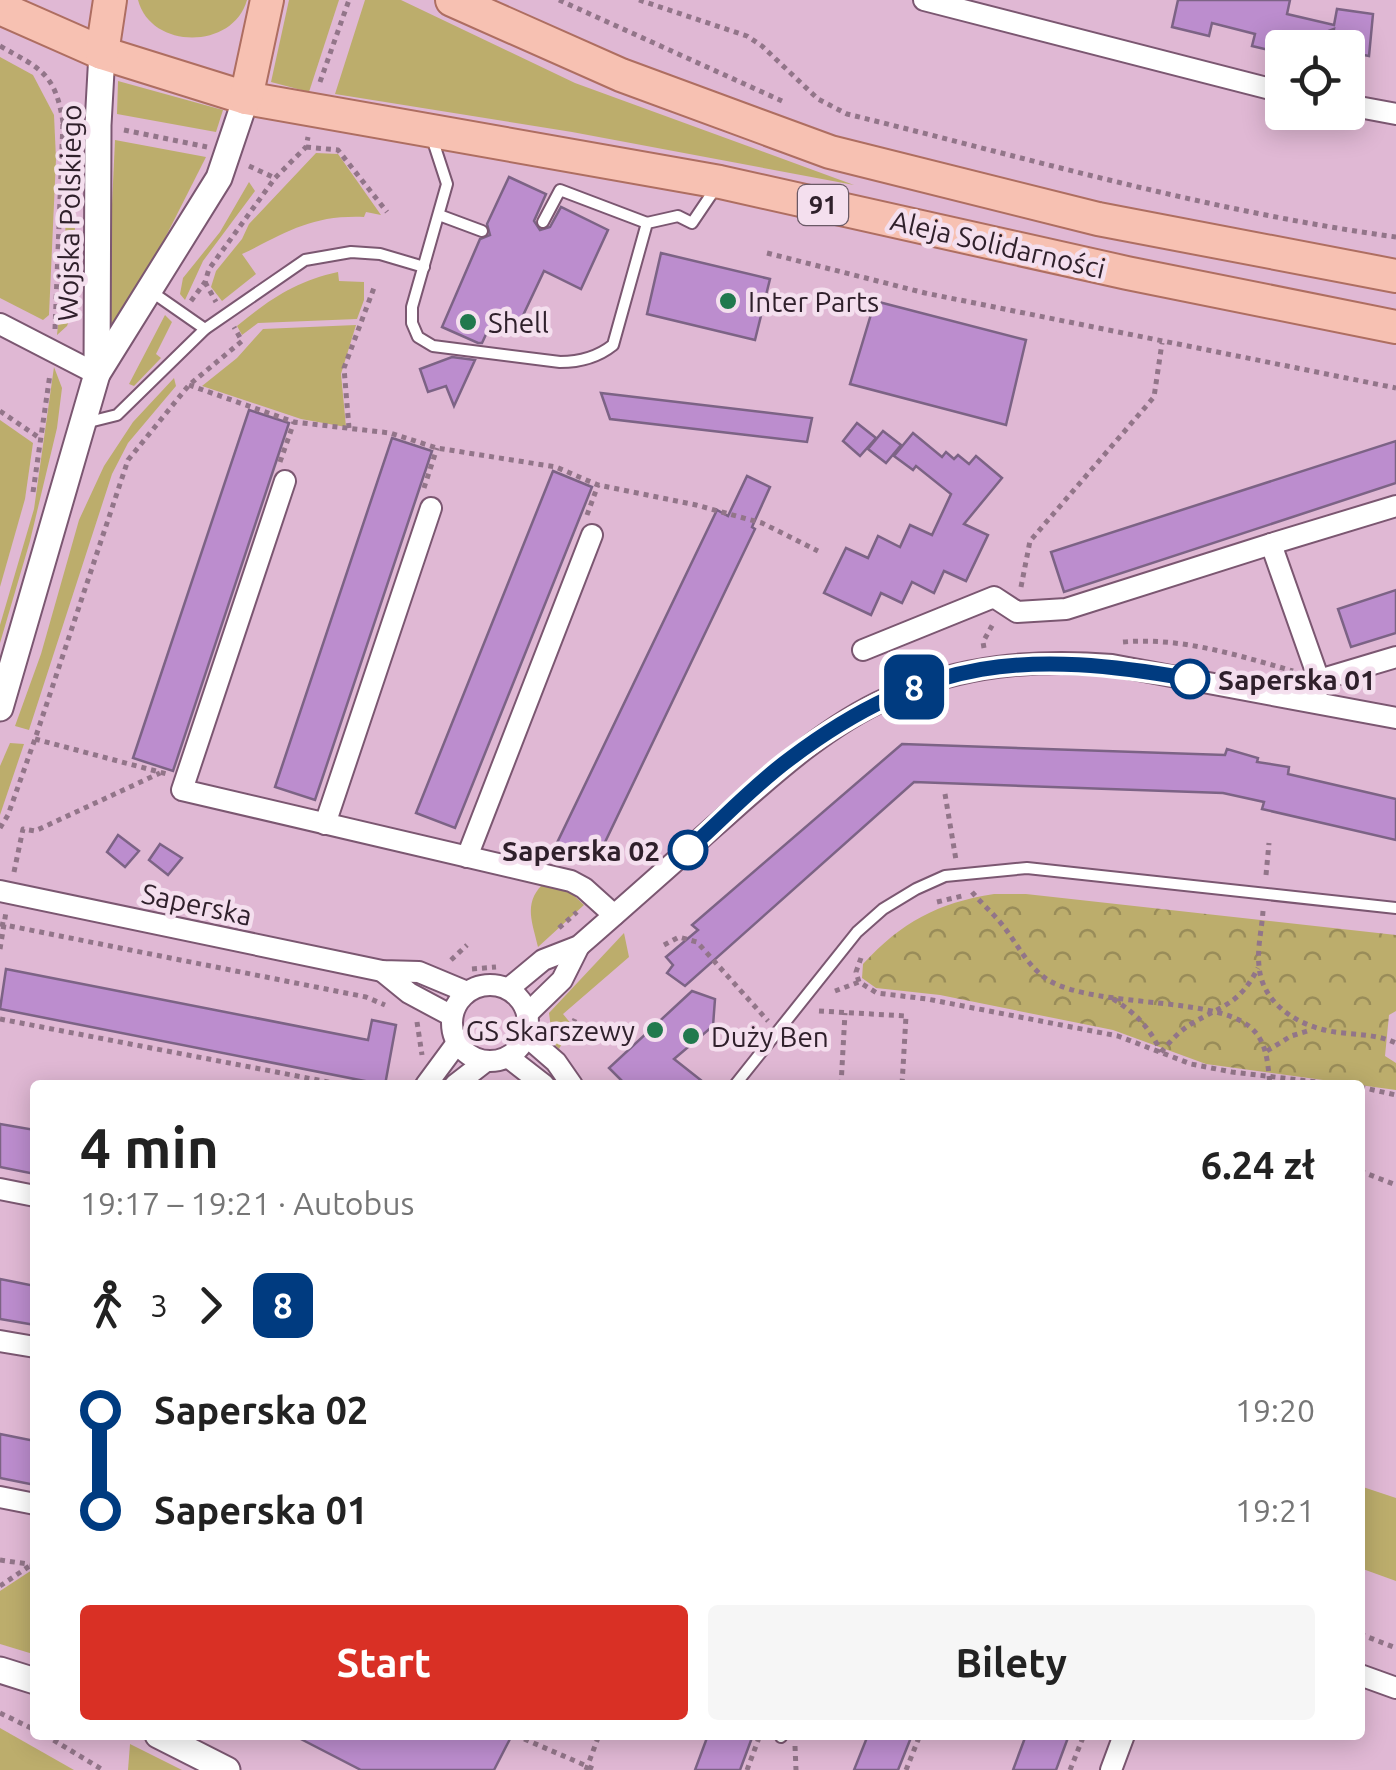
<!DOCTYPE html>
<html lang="pl">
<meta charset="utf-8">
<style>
:root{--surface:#fff;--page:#f6f6f6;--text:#222;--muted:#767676;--accent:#d93025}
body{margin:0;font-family:Ubuntu,sans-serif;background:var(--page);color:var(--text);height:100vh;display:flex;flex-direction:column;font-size:38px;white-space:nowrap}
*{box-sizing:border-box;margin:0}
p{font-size:32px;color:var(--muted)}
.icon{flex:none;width:55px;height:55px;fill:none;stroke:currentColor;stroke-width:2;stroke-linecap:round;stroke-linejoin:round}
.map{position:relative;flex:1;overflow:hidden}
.panel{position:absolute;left:30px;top:1080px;width:1335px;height:660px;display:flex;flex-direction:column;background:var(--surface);border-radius:10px;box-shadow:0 5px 25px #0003}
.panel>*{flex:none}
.badge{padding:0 20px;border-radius:15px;font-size:35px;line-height:65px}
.buttons{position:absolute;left:1265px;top:30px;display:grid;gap:20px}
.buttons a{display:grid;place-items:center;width:100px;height:100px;border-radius:10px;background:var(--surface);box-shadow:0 5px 25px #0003;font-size:50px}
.map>.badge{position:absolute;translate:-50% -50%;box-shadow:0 0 0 5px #fff}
.legs{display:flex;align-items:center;gap:15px;height:110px;padding:0 50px;font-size:32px}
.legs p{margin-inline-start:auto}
.overview{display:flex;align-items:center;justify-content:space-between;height:170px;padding:0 50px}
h1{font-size:55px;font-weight:600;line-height:75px}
.cta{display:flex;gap:20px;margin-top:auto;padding:20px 50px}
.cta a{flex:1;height:115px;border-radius:10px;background:var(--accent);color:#fff;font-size:40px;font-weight:600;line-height:115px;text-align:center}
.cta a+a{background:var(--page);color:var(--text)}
ul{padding:0 50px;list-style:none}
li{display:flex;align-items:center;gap:35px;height:100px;font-size:38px}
li i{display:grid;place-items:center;width:15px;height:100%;margin:0 12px;background:currentColor}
li i::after{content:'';width:25px;height:25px;margin:-12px;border:8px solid;border-radius:50%;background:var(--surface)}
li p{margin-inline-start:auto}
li:first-child i{background:linear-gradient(#0000 50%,currentColor 0)}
li:last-child i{background:linear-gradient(currentColor 50%,#0000 0)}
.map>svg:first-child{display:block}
.grass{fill:#bcad6c}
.park{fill:url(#park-crowns)}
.building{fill:#bc8dce;stroke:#7c6385;stroke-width:2.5}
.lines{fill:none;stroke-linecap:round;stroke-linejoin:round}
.service-casing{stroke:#7b5771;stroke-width:14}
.minor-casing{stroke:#7b5771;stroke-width:24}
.tertiary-casing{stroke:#7b5771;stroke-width:29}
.primary-casing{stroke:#ae6e61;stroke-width:36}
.path{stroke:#927589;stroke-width:5;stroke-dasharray:5 5;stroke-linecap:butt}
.service{stroke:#fff;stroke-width:10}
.minor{stroke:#fff;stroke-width:20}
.tertiary{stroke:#fff;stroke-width:25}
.primary{stroke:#f7c1b2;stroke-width:32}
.line-1-casing{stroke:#fff;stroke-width:22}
.line-1{stroke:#003b80;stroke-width:15}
.poi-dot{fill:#21794d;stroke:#f4dfee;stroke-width:4}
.stop-1-dot{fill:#fff;stroke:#003b80;stroke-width:5}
.labels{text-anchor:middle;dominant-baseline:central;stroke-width:9;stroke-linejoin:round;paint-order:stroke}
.shield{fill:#f4dfee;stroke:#6a5966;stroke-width:2.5}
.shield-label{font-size:25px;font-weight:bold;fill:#2f202b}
.street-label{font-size:28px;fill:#2f202b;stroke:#f4dfee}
.poi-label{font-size:28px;fill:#2f202b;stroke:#f4dfee;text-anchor:start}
.stop-label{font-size:28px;font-weight:bold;fill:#2f202b;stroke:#f4dfee;text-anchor:start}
</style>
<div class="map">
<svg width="1396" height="1770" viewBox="0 0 1396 1770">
<defs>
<pattern id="park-crowns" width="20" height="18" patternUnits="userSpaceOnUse" patternTransform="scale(2.5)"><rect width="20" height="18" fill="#bcad6c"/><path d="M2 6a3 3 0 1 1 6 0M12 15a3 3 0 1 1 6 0" fill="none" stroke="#998c59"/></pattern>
</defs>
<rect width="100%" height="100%" fill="#e0b8d4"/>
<g class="grass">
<path d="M138 0H247C233 50 151 50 138 0Z"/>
<path d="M289 0H339L309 92 271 82Z"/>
<path d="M365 0H401L575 83 854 185 572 132 335 94Z"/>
<path d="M0 57 33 75 54 115 56 159 49 315 43 320 0 298Z"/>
<path d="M118 81 223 110 216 132 117 114Z"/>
<path d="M78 139 72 313 67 326 57 335 64 261 69 145Z"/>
<path d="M115 140 206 157 115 337 106 332Z"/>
<path d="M316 153 338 154 381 215 366 212 364 217C311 215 288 232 242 254L256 274 222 301 211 287 216 271 242 239 249 224Z"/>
<path d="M249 182 255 191 203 261 185 300 180 294 183 278 220 232Z"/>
<path d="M338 272 339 281 364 282V300L357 319 258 323 242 335 237 326C270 299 296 281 338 272Z"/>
<path d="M165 315 172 322 156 354 161 358 134 386 129 384Z"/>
<path d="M356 325 341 374 346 427 301 419 202 386 237 358 263 329Z"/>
<path d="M54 367 62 388 57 428 30 541 0 643V625L34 509Z"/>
<path d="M174 378 176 386 128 443 112 474 29 730 15 726 41 654 79 520 104 466 133 422Z"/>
<path d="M0 420 33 443 25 499 0 587Z"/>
<path d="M10 743 24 744 0 815V766Z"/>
<path d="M542 885 568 890 584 905 538 947C533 924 523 904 542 885Z"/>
<path d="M624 933 629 957 563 1014 572 1025 559 1049 553 1043 549 1013Z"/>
<path d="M1360 1486 1396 1498V1581L1360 1568Z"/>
<path d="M32 1570 35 1571 33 1654 0 1644V1591Z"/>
<path d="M0 1728 74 1770H0Z"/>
<path d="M130 1744 182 1770H128Z"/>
</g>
<path class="park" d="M994 894H1026L1396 935V1011L1389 1015 1385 1056 1396 1063V1090L1206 1064 1113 1030 940 995 876 988 862 978 863 964C902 922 937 903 994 894Z"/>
<g class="building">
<path d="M1178 0H1290L1287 14 1334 25 1337 9 1373 14 1369 56 1348 52V48H1331L1334 29 1282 48V53L1252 46 1255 34 1212 23 1209 36 1172 27Z"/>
<path d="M509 177 546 194 534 221 540 230 550 227 561 207 608 230 581 289 544 271 518 326 495 315 482 343H478L442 327 480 239 490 235 487 224Z"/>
<path d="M661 253 770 279 755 340 647 314Z"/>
<path d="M875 301 1026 340 1006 425 850 384Z"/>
<path d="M452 357 475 360 454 406 446 386 428 392 420 369Z"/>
<path d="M601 393 812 418 807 442 610 419Z"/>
<path d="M249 410 289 423 173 771 133 758Z"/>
<path d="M857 423 876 438 860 456 843 441Z"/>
<path d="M883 431 901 445 886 463 868 449Z"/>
<path d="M913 433 942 457 946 452 954 459 958 455 969 464 976 456 1002 478 964 524 988 535 966 581 944 571 934 593 912 582 902 603 881 593 871 615 824 593 846 548 868 558 878 536 900 547 910 525 932 535 951 494 916 466 913 470 894 456Z"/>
<path d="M392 438 432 451 315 800 275 787Z"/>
<path d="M1396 441V483L1064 592 1051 552Z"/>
<path d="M553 471 592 487 455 828 416 813Z"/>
<path d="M747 476 770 487 752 527 755 529 595 863 556 845 717 510 728 516Z"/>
<path d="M1396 590V633L1351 647 1338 609Z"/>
<path d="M902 744 1225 755 1227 749 1258 758 1257 762 1289 767 1288 774 1396 799V840L1262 809 1264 802 1223 793 914 782 685 986 667 973 673 965 666 957 698 930 692 925Z"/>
<path d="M118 835 139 851 125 867 107 852Z"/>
<path d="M160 844 182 858 168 875 149 860Z"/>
<path d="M6 969 368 1040 372 1020 396 1025 385 1085 0 1009Z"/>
<path d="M692 991 715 999 713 1026 674 1059 707 1085H626L609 1068Z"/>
<path d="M0 1124 35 1130V1174L0 1167Z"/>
<path d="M0 1279 35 1286V1325L0 1319Z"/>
<path d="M0 1434 35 1441V1485L0 1478Z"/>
<path d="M293 1735H512L494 1770H361Z"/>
<path d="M708 1735H753L740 1770H695Z"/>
<path d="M868 1735H912L898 1770H854Z"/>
<path d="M1026 1735H1069L1056 1770H1013Z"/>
</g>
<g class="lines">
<defs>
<g id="service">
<path d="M432 138 447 184 412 307V323L418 337 433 346 560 362C579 362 598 357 613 345L647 223 678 216 692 223 717 186"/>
<path d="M439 215 482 231"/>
<path d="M543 222 560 190 647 223"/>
<path d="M149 290 205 329"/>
<path d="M85 423 117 415 205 329 305 260 351 252 380 254 424 267"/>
<path d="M735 1085 857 932 883 909 916 889 945 876 1027 868 1396 908"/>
<path d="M781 1737 782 1735"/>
</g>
<g id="minor">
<path d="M924 0 1282 92"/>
<path d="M1348 105 1396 114"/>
<path d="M0 324 97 374"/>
<path d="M285 481 182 790 571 881 584 888 614 915"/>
<path d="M863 650 994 597 1017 612 1066 609 1271 544"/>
<path d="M1319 680 1271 544 1396 506"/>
<path d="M1317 692 1319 680 1396 657"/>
<path d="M325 824 431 508"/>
<path d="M467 857 592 535"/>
<path d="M0 891 382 971 419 972 467 992"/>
<path d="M382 971 409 993 452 1016"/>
<circle cx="490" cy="1023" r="38"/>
<path d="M508 989 543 960 579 946C625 906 671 865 716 825 768 779 825 726 888 698 960 665 1035 659 1112 665L1396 718"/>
<path d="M527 1014 562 980 579 946"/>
<path d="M526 1036 556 1062 572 1085"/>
<path d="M508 1057 544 1085"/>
<path d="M426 1085 457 1043"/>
<path d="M455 1085 486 1061"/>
<path d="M0 1189 35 1196"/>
<path d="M0 1341 35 1347"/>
<path d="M0 1497 35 1504"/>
<path d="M1360 1675 1396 1688"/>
<path d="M1111 1770 1124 1735"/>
</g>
<g id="tertiary">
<path d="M97 374 98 125 102 53"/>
<path d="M0 708 97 374 219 178 246 98"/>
<path d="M0 1670 35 1681"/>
<path d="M158 1735 227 1770"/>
</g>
<g id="primary">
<path d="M452 0 621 75 830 152 1098 219 1396 276"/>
<path d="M0 8 102 53 246 98 720 182 1127 273 1396 327"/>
<path d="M102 53 110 0"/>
<path d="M246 98 267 0"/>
</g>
</defs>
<use href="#service" class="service-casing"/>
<use href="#minor" class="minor-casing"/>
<use href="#tertiary" class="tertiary-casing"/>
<use href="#primary" class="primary-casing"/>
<g class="path">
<path d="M559 0 782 101"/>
<path d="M639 0 747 36 762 46 818 99 847 114C1027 158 1212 212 1396 237"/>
<path d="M0 46C41 69 55 73 63 122L74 123"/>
<path d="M320 82 349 0"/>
<path d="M124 130 207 147"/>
<path d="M306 147 338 150 387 212"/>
<path d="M249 166 275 178"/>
<path d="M767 253 925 293 1396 388"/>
<path d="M205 282 216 302"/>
<path d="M191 301 205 282 209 269 275 178 306 147 308 137"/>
<path d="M55 329 63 122"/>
<path d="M189 385 294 422 390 433 437 448 556 467 598 485 696 505 762 523 818 551"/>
<path d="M0 411 41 439"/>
<path d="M349 428 344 368 375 285"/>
<path d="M280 462 294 422"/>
<path d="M424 488 437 448"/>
<path d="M33 492 50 374"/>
<path d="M587 515 598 485"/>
<path d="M1021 587 1030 541 1154 397 1162 343"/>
<path d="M1123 642C1181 637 1237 655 1293 671"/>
<path d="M984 648 983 642 994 622"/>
<path d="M35 739 167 774"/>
<path d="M945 794 956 860"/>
<path d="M0 828 8 815 35 739 128 460 189 385 242 341 234 327"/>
<path d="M14 872 23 829 35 831 160 773"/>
<path d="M1266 875 1269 843"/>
<path d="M972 892C982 904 994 914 1004 927 1018 945 1028 967 1048 980 1098 1010 1226 994 1256 1033 1268 1048 1268 1068 1270 1085"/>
<path d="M937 902 966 895"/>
<path d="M1263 911C1262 928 1257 948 1259 966 1262 1005 1300 1027 1335 1032 1356 1035 1377 1034 1396 1043"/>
<path d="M0 924 366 997 385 1005"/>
<path d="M559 928 577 912"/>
<path d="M664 945 679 937 697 942 768 1021"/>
<path d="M0 949 6 912"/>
<path d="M861 958 856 972 859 982 877 993 927 999 1118 1036 1191 1064 1232 1072 1342 1085"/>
<path d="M451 960 467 945"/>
<path d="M472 969 496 967"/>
<path d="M835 991 859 982"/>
<path d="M1113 999C1137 1014 1149 1027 1161 1052"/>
<path d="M819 1011 906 1016 902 1085"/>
<path d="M0 1019 344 1085"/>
<path d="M417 1022 422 1055"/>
<path d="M565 1039 575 1019"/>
<path d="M1267 1051 1291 1036 1311 1030"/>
<path d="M1161 1052C1170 1042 1179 1031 1191 1024 1223 1005 1239 1005 1258 968"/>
<path d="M841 1085 845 1013"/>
<path d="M1360 1087 1396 1095"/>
<path d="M1360 1171 1396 1185"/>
<path d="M0 1560 35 1565"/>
<path d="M0 1586 31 1565"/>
<path d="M1360 1634 1396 1648"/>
<path d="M0 1713 35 1730"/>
<path d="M45 1735 103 1770"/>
<path d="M515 1735 596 1770"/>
<path d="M795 1746 796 1770"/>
<path d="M586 1770 599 1735"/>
<path d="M747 1770 760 1735"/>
<path d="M906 1770 920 1735"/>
<path d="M1070 1770 1084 1735"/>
</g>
<use href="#service" class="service"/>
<use href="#minor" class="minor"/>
<use href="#tertiary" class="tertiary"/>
<use href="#primary" class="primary"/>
</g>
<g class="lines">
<defs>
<path id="line-1" d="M688 850C722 820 754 785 791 758 927 656 1029 650 1190 679"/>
</defs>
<use href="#line-1" class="line-1-casing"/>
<use href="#line-1" class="line-1"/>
</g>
<g class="poi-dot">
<circle cx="728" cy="301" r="10"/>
<circle cx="468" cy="322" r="10"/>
<circle cx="655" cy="1030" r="10"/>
<circle cx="691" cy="1036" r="10"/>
</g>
<g class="stop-1-dot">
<circle cx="1190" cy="679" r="18"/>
<circle cx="688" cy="850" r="18"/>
</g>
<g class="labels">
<rect class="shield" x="798" y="185" width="50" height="40" rx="8"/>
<g class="shield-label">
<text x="823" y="205">91</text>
</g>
<g class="street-label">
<text transform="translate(69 213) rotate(-89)">Wojska Polskiego</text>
<text transform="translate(998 244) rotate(13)">Aleja Solidarności</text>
<text transform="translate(197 904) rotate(12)">Saperska</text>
</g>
<g class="poi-label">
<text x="748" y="301">Inter Parts</text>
<text x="488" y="322">Shell</text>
<text x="635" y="1030" text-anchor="end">GS Skarszewy</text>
<text x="711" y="1036">Duży Ben</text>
</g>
<g class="stop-label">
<text x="1218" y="679">Saperska 01</text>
<text x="660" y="850" text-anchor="end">Saperska 02</text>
</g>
</g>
</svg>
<div class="buttons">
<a><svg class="icon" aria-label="locate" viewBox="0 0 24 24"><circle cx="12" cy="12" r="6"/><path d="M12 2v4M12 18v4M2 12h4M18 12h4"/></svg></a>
</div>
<b class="badge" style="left:914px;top:687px;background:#003b80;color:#fff">8</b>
<section class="panel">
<div class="overview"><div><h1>4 min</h1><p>19:17 – 19:21 · Autobus</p></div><b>6.24 zł</b></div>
<div class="legs"><svg class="icon" aria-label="walk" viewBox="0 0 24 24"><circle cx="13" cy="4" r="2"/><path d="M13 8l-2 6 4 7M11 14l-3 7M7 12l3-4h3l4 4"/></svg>3<svg class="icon" aria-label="forward" viewBox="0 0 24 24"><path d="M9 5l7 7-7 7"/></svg><b class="badge" style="background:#003b80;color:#fff">8</b></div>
<ul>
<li><i style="color:#003b80"></i><b>Saperska 02</b><p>19:20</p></li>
<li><i style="color:#003b80"></i><b>Saperska 01</b><p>19:21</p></li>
</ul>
<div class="cta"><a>Start</a><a>Bilety</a></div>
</section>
</div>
